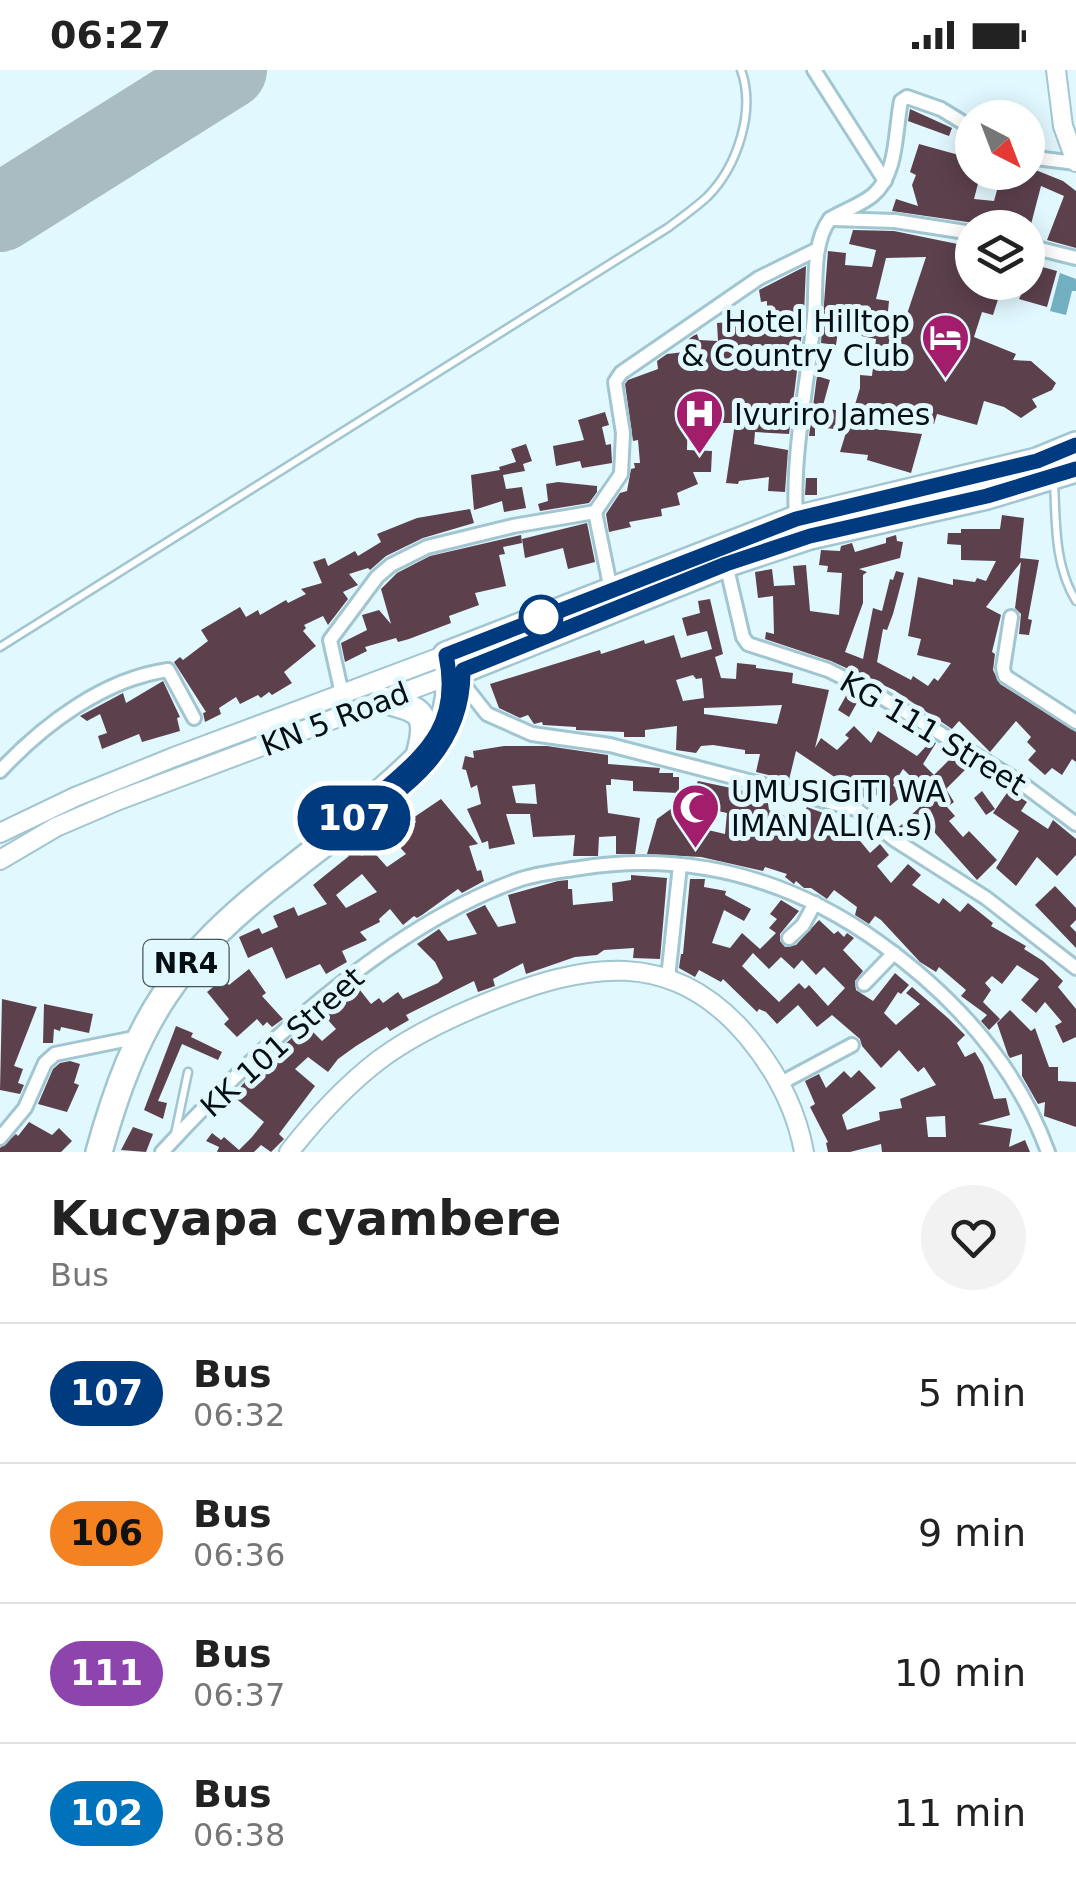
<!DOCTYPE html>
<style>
:root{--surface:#fff;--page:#f2f2f2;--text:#222;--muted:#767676;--line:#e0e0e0}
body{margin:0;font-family:"DejaVu Sans",sans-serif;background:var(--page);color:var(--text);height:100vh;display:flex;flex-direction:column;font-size:38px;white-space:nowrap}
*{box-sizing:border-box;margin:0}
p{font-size:32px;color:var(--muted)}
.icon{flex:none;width:55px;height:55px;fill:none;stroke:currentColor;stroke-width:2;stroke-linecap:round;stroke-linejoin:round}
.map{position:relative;height:1082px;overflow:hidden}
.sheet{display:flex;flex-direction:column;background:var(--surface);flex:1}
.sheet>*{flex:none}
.badge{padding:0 20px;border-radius:32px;font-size:35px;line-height:65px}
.needle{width:65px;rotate:138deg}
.tools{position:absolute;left:955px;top:30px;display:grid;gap:20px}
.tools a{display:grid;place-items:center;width:90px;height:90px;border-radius:50%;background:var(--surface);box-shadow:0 5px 25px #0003;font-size:50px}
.map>.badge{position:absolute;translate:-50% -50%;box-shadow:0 0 0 5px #fff}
.round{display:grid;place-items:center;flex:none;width:105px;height:105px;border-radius:52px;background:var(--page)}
.head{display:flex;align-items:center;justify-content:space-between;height:170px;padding:0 50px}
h1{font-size:48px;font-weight:700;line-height:75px}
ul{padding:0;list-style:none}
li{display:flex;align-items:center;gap:30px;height:140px;padding:0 50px;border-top:2px solid var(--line)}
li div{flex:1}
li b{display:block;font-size:38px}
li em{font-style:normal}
li .badge{min-width:110px;font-weight:700;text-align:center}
.status{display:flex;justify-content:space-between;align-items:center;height:70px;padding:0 50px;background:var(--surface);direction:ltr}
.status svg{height:28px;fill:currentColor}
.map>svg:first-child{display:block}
.water{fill:#72b0c1}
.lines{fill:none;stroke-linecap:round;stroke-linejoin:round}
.runway{stroke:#a8bcc2;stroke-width:78}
.building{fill:#5c414d;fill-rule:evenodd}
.lane-casing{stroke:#a1c6d1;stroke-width:11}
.street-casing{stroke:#a1c6d1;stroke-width:18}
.secondary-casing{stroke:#a1c6d1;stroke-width:22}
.highway-casing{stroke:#a1c6d1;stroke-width:30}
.lane{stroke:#fff;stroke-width:6}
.street{stroke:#fff;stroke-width:12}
.secondary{stroke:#fff;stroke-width:18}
.highway{stroke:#fff;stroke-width:25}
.line-casing{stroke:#fff;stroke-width:22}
.line{stroke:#003b80;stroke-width:15}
.stop-dot{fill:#fff;stroke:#003b80;stroke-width:5}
.labels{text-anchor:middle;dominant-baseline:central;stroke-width:10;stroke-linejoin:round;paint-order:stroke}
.shield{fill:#e2f8ff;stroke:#465559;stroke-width:2.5}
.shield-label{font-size:28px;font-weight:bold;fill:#030f12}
.poi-label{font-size:30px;fill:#030f12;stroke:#e2f8ff;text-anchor:start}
.street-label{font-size:30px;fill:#030f12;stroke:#e2f8ff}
</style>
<div class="status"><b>06:27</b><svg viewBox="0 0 49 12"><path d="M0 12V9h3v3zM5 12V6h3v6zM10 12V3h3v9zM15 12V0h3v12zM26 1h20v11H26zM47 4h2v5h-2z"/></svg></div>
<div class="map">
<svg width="1076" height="1082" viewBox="0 0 1076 1082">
<rect width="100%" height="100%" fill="#e2f8ff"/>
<path class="water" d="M1060 203 1076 209V221H1072L1066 245 1050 241Z"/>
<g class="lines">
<path class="runway" d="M0 143 228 0"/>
</g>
<g class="building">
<path d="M910 39 952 58 949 66 908 51Z"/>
<path d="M919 74 966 87 964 97 972 99V102H981L974 129 994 131 1002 102H1028V97L1063 111 1076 121V178L1047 170 1064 126 1041 116 1030 158H980L974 153 892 141 896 129 918 136 912 115 916 105 910 102Z"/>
<path d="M853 160 894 161 972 177V212H1015L1011 227 1000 223 993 245 982 242 974 267 1016 284 1013 290 1031 291 1056 313 1052 320 1032 329 1037 337 1021 348 1004 337 984 331 977 355 937 344 934 354 926 352 924 359 854 338 860 318V305L872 306 876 269 838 261 836 275 821 273 828 181 846 183 845 195 872 197 876 180 849 174ZM926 187 904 253 887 251 889 231 876 229 886 188Z"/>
<path d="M1035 195 1057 201 1047 237 1019 229Z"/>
<path d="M806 196 804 246 789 364 755 362 754 374 788 380 785 422 768 421 769 407 739 411 738 414 726 413 735 353H715V338L688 339 687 380 712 381 711 402H693L698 414 677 423 680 435 661 439 662 446 629 452 631 457 609 462 606 444 620 423 627 421 631 399 635 398 634 393H640L638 370 633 371 625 314 628 310 658 299 657 291 667 284 693 281 689 269 693 266 697 264 699 270 718 271 717 253 767 249V231L761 232 759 220Z"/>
<path d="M817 306 830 310 822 339 836 340 835 359 815 357V366H809Z"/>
<path d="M605 342 609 355 602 357 606 375 611 374 612 393 582 398 580 391 556 396 553 376 584 370 578 350Z"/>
<path d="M848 356 922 364 911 403 867 390 868 385 840 382Z"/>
<path d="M526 374 532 391 523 394 525 401 503 405 506 419 522 417 526 438 504 442 502 431 474 440 471 405 500 400 499 397 516 392 511 379Z"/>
<path d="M806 408H817V425H805Z"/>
<path d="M558 412 597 416V422L589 433 540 441 538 434 548 431 546 414Z"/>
<path d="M470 439 474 453 423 468 386 486 370 500 368 498 349 504 358 515 343 522 348 529 328 555 323 546 304 555 306 558 303 561 316 576 284 602 292 613 272 625 269 622 261 628 258 625 240 634 236 627 219 638 221 644 205 652 203 643 206 642 174 592 180 587 183 590 208 571 201 560 240 537 246 547 258 540 260 545 286 530 288 533 306 524 301 519 322 513 313 492 325 488 328 496 355 481 358 486 381 472 377 464 417 448Z"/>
<path d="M1002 445 1024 448 1020 488 1039 490 1028 549 1032 550 1029 565 1019 564 1021 544 1015 538 1021 492 986 537 1001 545 992 582 995 584 993 600 1000 614 1076 662V692L1072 689 1062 705 1052 698 1045 705 1028 690 1036 681 1027 672 1031 667 1016 651 990 682 959 651 952 659 894 620 831 591 765 569 766 562 774 564 773 526 758 528 755 502 772 499 774 516 795 515 793 496 806 495 810 541 839 545 842 503 827 502 828 496 819 495 821 480 840 481 841 476 852 473 855 482 886 473V468L896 465 897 471 903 472 900 488 859 499 867 502 863 505V533L845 582 863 589 873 538 882 541 890 509 893 510 896 501 904 503 893 544 887 560 883 559 877 592 911 610 913 606 928 616 934 608 938 611 951 593 917 585 921 569 908 566 918 507 953 515V509L975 512 977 508 986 511 996 491 961 490V475L947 474 948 463H961V459H1000Z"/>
<path d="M587 453 595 492 568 499 563 478 525 488 522 469Z"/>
<path d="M521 465 522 473 503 477 505 484 499 485 506 516 475 523 479 535 449 546 451 553 409 569 398 572 396 568 365 577 367 581 345 592 341 573 367 560 362 545 379 540 391 554 381 519 397 503 430 486Z"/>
<path d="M710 529 723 584 715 587 721 608 736 609 737 593 756 595V598L793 603 792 613 829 620 815 678 821 668 837 680 849 668 845 665 854 656 871 673 878 661 917 686 932 670 936 673 923 694 934 705 952 687 965 700 946 719 954 732 947 737 955 746 949 751 963 767 969 761 997 790 977 810 927 754 910 768 900 761 898 758 931 726 903 699 893 715 902 726 890 736 879 723 868 733 862 726 858 729 850 727 844 721 841 725 825 721 836 708 796 681 789 710 756 702 760 684H745V680L713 675 701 676 696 683 676 680 677 656 645 660V667H624V662L576 660V657L543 655 542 652 534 654 528 645 520 648 499 638 490 614 600 580 601 584 644 570 645 574 674 565 681 588 712 579 707 561 687 566 682 548 700 543 698 531ZM693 605 696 609 702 608 704 628 683 631 676 610ZM782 635 777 654 704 644V638Z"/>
<path d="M163 611 180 647 177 648 180 661 142 672 139 664 102 679 98 666 107 663 100 644 87 651 80 646 123 623 126 633Z"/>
<path d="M847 624 858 631 849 647 838 640Z"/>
<path d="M504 676H547L608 685V694L660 698 659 703H673V707H679V723L633 721V711L611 709V715H606L608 743 640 748 635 784H616V766L599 767 598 786H573L575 765 533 767 530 744H506L515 774 489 779 488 771 482 773 467 739 481 734 477 715 471 718 466 700 462 699 465 686 474 688 473 681ZM535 714 537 734 516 733 512 716Z"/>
<path d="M698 711 755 723V734L768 733 769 740 800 751 807 737 834 747 838 752 842 749 870 783 880 774 889 785 877 796 891 813 908 794 921 805 912 815 939 834 943 828 960 842 968 833 993 853 991 856 1026 876 1024 879 1043 891 1063 911 1058 917 1076 939V967L1063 973 1055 956 1062 952 1045 932 1036 943 1021 930 1039 909 1017 895 1002 914 992 906 985 913 991 920 983 932 1000 949 989 960 981 951 987 945 961 926 966 920 939 897 936 902 920 892 881 850 875 846 869 854 855 845 857 837 834 820 827 829 811 818H804L796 811 794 814 785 807 787 804 765 797 763 801 701 787 647 784 657 749 679 733 678 753 725 764 727 743 686 734Z"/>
<path d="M1009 720 1027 732 1021 741 1048 759 1053 750 1076 769V785L1057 806 1037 787 1016 816 996 798 1019 761 993 743Z"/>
<path d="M982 721 995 739 986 745 974 728Z"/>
<path d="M441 729 478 774 469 776 477 801 481 800 484 811 462 823 458 819 422 845 417 848 414 846 403 855 390 839 379 849 380 852 360 862 367 870 342 881 347 892 326 904 320 894 286 909 272 877 248 888 239 867 259 858 262 864 278 857 273 846 294 837 298 846 327 834 313 815 349 786 347 784 355 778 362 786 370 778 387 797 406 784 396 773 416 752 413 748ZM362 804 377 822 346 838 336 825Z"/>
<path d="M631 805 667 808 660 889 633 888 634 878 604 880 597 885 575 887 526 904 523 893 493 909 495 916 484 920 478 922 474 911 406 945 409 950 390 961 387 957 356 976 338 989 328 1002 308 987 295 999 315 1016 279 1064 284 1069 271 1082 261 1075 254 1082H217L219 1077 206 1071 212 1063 221 1070 224 1067 239 1080 252 1067 264 1052 233 1026 248 1008 306 955 322 971 336 959 321 942 356 915 371 934 379 928 383 933 398 922 403 929 438 913 443 908 435 892 417 874 439 859 448 871 477 864 466 844 485 835 498 857 516 853 508 825 558 811 568 810V819H572L573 835 613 831 612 813 631 810Z"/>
<path d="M690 809H705L704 817 726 821 725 825 751 839 744 851 724 840 712 873 730 878 742 863 760 879 776 863 769 858 777 849 770 844 781 830 799 841 780 864V871L785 877 796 875 819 850 834 864 838 861 844 867 847 863 854 868 843 880 863 901 855 911 856 920 873 931 895 903 909 915 901 924 898 922 884 943 896 955 920 934 906 923 912 917 948 948 965 965 957 973 965 987 975 982 983 995 994 1029 1006 1028 1010 1045 978 1054 1012 1059 1009 1077 1025 1070 1030 1082H882L881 1074 850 1082H828L826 1073 828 1072 810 1037 815 1034 805 1011 819 1004 826 1018 844 1001 851 1008 859 1000 876 1018 842 1045 847 1060 880 1050 879 1042 902 1038 900 1029 936 1015 924 997 918 1002 899 980 881 998 862 976 860 969 832 945 817 957 798 935 777 954 766 942 759 939 757 942 723 909 721 912 699 900 695 907 679 898 681 884H683ZM753 883 769 899 781 887 794 899 802 890 816 905 824 897 845 918 828 936 809 915 805 919 799 913 779 932 742 896ZM945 1046 946 1067H928L926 1047Z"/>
<path d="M1055 816 1076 838V850L1070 856 1076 862V878L1035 835Z"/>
<path d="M249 899 266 923 262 926 283 949 272 957 267 952 263 956 257 949 237 967 224 954 229 949 207 922 223 909 229 915Z"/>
<path d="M2 929 37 937 14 996 23 999 18 1013 24 1015 20 1024 0 1020Z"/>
<path d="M44 934 93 944 89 963 61 957 60 961 54 959 53 973H43Z"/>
<path d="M1010 940 1031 961 1035 958 1049 997H1058V1011L1076 1012V1057L1044 1046 1045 1032 1038 1034 1022 1006V984L1010 988 1008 985 997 953Z"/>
<path d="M176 956 193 963 191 967 222 982 218 990 182 974 158 1031 167 1033 163 1049 144 1040Z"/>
<path d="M70 991 80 994 74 1013 79 1015 67 1042 38 1034 53 999 60 993Z"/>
<path d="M29 1052 52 1065 59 1058 72 1071 61 1082H0V1078L16 1064 18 1066Z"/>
<path d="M133 1057 153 1064 146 1082 121 1080Z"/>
</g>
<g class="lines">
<defs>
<g id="lane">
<path d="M1054 411C1056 452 1054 495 1076 531"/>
<path d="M0 577 669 157C682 147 695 138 707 127 737 97 756 41 741 0"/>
<path d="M175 1064 188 1002"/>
</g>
<g id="street">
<path d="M814 0 885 111"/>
<path d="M1028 87 1076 93"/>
<path d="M830 149C843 141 861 135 873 125 898 104 895 60 901 31L907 27 941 39 972 58"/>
<path d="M832 149 895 151 972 163"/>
<path d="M1028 176 1076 188"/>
<path d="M595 442 611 520"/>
<path d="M796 449C792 380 808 315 814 247 817 216 811 174 830 149"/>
<path d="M726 494 743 567 748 574 828 600 878 625 1021 713 1076 754"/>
<path d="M1011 547 1003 598 1005 606 1076 652"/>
<path d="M464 615 487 644 532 664 610 675 856 739 895 770 986 828 1076 898"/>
<path d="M342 624 330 570 377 507 391 495 427 477 513 456 595 442 621 404 623 363 615 312 621 303 759 208 818 179"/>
<path d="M0 701C44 654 104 609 168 600L194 648"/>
<path d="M789 868 803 855 815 833"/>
<path d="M668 908 680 795"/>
<path d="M864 914 894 883"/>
<path d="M781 1013 852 975"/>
<path d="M0 1068 25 1038 45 993 55 984 139 967"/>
<path d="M162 1082C256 980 388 855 521 809 540 803 561 801 580 798 690 781 791 809 880 873 955 927 1016 994 1048 1082"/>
</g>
<g id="secondary">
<path d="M1056 0 1063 56 1076 92"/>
<path d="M0 763 75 727 174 687 446 585"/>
<path d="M0 790 56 757 119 730 450 605"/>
<path d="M289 1082C315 1049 345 1016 379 990 411 966 449 948 486 933 585 893 672 876 748 967 777 1002 796 1038 804 1082"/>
</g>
<g id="highway">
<path d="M450 605 726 494 810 466 987 426 1076 399"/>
<path d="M383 630C420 639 430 642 420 682"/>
<path d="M346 757C397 697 465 677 446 585L796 449 1037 391 1076 375"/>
<path d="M99 1082C136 949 176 888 285 804 309 785 333 765 359 750"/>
</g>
</defs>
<use href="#lane" class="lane-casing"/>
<use href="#street" class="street-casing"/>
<use href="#secondary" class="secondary-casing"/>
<use href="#highway" class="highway-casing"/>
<use href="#lane" class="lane"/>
<use href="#street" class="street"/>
<use href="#secondary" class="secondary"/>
<use href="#highway" class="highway"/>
</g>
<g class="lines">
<defs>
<path id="line" d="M1076 375 1037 391 796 449 446 585C465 678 397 697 346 757 407 721 464 677 463 600L726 494 810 466 987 426 1076 399"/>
</defs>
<use href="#line" class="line-casing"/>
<use href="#line" class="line"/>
</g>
<defs>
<symbol id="hotel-pin" viewBox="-11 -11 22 30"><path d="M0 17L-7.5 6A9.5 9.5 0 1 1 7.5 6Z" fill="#a21e6d" stroke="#e2f8ff"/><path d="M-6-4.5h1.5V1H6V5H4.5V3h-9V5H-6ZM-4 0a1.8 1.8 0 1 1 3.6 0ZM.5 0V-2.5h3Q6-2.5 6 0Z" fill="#fff"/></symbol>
<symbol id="hospital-pin" viewBox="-11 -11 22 30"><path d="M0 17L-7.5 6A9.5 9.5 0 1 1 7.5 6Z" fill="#a21e6d" stroke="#e2f8ff"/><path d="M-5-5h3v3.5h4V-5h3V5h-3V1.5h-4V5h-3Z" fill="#fff"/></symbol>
<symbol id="mosque-pin" viewBox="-11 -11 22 30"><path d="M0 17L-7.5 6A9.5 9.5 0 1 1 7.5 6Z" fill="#a21e6d" stroke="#e2f8ff"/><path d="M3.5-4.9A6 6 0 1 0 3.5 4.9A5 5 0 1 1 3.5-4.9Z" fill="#fff"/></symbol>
</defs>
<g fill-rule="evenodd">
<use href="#hotel-pin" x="918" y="240" width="55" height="75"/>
<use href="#hospital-pin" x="672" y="316" width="55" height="75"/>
<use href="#mosque-pin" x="668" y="710" width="55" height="75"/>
</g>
<circle class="stop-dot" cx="541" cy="547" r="20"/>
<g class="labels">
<rect class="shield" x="143.5" y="870" width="85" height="46" rx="8"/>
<g class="shield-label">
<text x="186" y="893">NR4</text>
</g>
<g class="poi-label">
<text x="910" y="251" text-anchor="end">Hotel Hilltop<tspan x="910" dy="34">&amp; Country Club</tspan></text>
<text x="734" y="344">Ivuriro James</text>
<text x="731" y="721">UMUSIGITI WA<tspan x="731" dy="34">IMAN ALI(A.s)</tspan></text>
</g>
<g class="street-label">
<text transform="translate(335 649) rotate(-21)">KN 5 Road</text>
<text transform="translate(933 663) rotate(31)">KG 111 Street</text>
<text transform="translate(282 972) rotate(-42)">KK 101 Street</text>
</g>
</g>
</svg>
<div class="tools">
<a><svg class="needle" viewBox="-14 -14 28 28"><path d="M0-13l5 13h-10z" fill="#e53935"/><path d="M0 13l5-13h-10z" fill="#767676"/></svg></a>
<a><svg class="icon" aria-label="layers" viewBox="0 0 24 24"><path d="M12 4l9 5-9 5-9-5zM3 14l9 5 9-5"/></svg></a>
</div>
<b class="badge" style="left:354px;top:748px;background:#003b80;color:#fff">107</b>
</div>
<section class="sheet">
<div class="head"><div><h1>Kucyapa cyambere</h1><p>Bus</p></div><a class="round"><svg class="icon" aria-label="heart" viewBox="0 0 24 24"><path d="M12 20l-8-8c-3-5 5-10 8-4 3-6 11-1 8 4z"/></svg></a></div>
<ul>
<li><span class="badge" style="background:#003b80;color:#fff">107</span><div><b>Bus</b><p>06:32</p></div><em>5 min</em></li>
<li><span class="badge" style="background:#f58220;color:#111">106</span><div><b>Bus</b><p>06:36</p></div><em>9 min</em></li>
<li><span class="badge" style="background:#8e44ad;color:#fff">111</span><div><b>Bus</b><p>06:37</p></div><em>10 min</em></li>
<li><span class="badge" style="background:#0072bc;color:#fff">102</span><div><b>Bus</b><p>06:38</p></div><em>11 min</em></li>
</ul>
</section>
